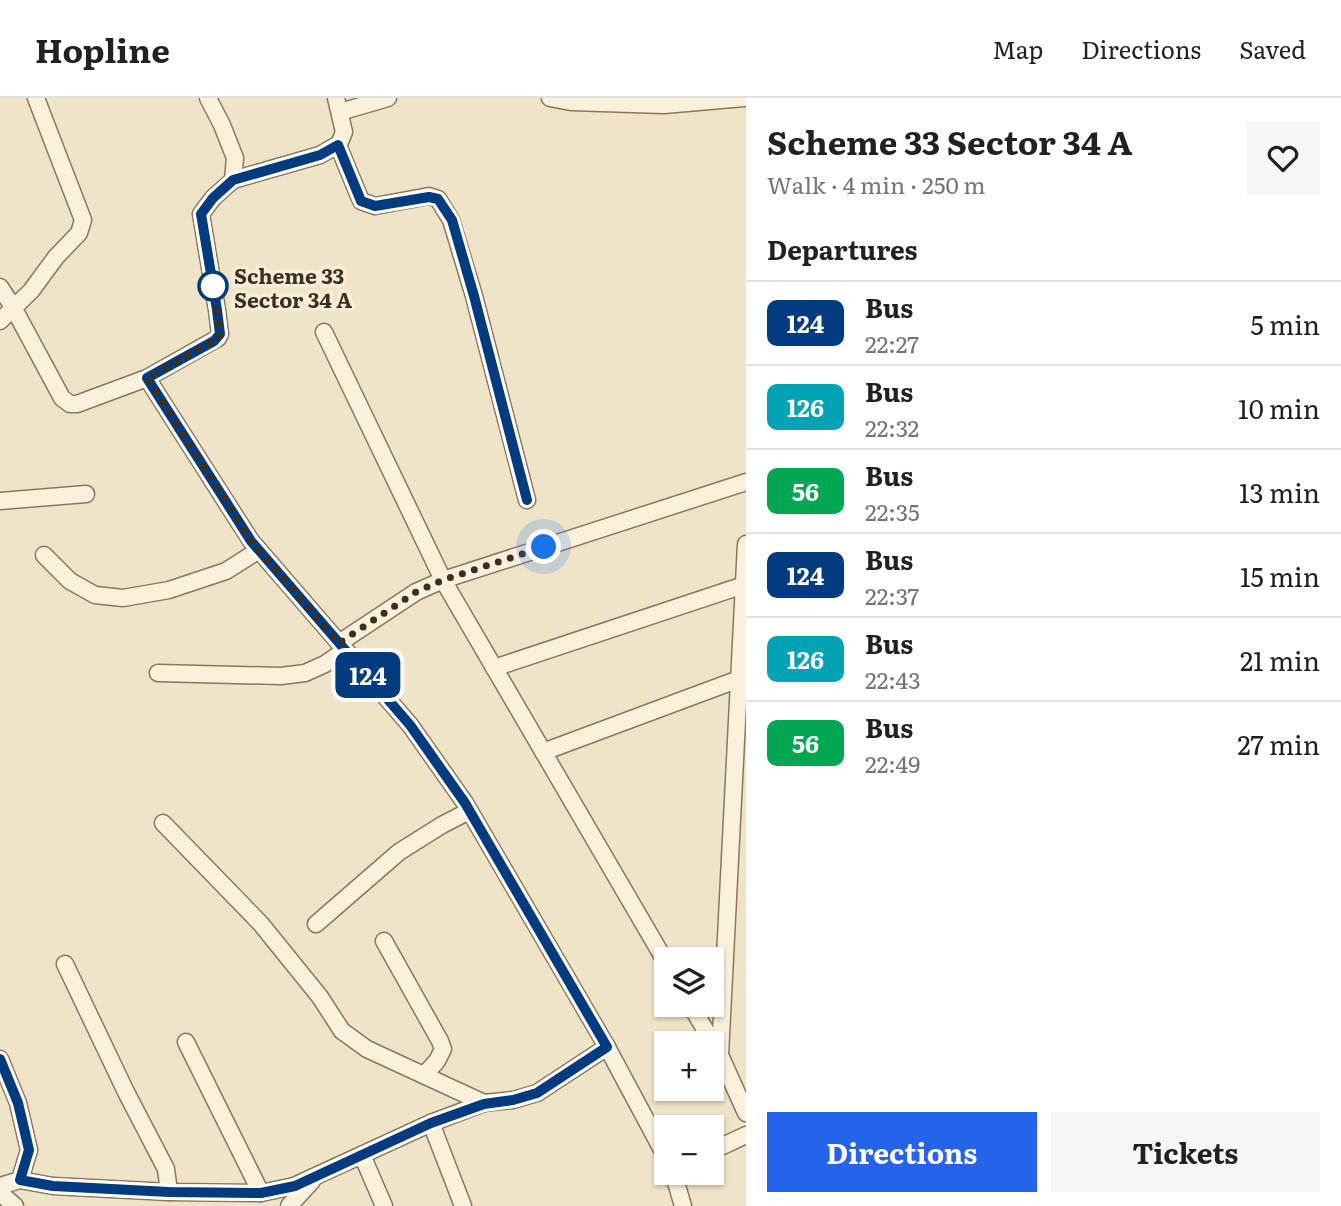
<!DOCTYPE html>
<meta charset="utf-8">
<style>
:root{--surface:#fff;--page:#f6f6f6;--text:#202124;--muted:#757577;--line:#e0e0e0;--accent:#2563eb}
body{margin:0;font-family:Literata,serif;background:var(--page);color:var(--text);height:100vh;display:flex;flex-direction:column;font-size:26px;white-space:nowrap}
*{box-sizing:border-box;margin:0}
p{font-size:23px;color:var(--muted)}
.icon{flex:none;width:38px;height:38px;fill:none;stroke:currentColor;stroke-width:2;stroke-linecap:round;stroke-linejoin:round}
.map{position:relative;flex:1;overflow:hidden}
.drawer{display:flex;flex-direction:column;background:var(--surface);width:595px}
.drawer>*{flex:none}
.badge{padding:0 14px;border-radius:10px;font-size:24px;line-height:46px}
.fabs{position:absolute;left:654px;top:849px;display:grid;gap:14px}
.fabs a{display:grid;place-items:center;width:70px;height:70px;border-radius:0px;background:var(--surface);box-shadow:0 2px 5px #0004;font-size:35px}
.you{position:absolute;width:35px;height:35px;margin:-18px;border:5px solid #fff;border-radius:50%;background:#1a73e8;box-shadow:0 0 0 10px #1a73e833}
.map>.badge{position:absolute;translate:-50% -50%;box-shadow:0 0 0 4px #fff}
h2{padding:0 21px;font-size:26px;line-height:63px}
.round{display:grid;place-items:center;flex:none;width:74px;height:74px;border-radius:0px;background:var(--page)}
.overview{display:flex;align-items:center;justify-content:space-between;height:119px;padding:0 21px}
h1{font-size:33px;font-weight:700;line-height:52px}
.cta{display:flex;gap:14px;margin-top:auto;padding:14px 21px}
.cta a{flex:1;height:80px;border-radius:0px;background:var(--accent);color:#fff;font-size:28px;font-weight:700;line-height:80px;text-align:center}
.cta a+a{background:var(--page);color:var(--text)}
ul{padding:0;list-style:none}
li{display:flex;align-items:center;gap:21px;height:84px;padding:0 21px;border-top:2px solid var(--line)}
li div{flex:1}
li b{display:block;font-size:26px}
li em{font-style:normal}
li .badge{min-width:77px;font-weight:700;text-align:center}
header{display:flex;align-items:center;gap:42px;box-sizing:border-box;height:98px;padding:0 35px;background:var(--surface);border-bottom:2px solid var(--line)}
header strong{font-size:33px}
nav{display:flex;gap:38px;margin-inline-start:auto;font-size:24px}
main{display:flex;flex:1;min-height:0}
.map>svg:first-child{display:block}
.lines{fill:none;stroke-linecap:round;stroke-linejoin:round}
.street-casing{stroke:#8d765c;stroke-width:19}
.street{stroke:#faf1dc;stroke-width:16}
.line-casing{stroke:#fff;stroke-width:16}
.line{stroke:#003b80;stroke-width:10}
.walk{stroke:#3d2e20;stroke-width:7;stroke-dasharray:0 12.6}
.stop-dot{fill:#fff;stroke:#003b80;stroke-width:3.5}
.labels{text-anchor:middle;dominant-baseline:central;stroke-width:7;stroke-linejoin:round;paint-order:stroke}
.stop-label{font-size:21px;font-weight:bold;fill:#3d2e20;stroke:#f7eed8;text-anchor:start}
</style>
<header>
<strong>Hopline</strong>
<nav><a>Map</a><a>Directions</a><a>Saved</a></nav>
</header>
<main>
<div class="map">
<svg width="746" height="1108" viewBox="0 0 746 1108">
<rect width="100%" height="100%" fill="#f0e4c8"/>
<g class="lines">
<defs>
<g id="street">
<path d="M550 0 571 4 664 7 744 0"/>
<path d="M340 14 388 0"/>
<path d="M338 47 361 103 375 108 429 98 438 101 451 122 474 198 527 402"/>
<path d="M233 82 320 57 339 46 344 34 336 0"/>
<path d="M0 189 13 209 62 300 70 306H77L147 280 218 240 220 236 217 212 201 116 213 100 233 82 235 60 222 27 208 0"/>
<path d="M0 223 31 193 56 159 79 135 83 122 36 0"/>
<path d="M324 234 443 482 667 866"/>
<path d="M147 280 251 443 410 627 465 705 607 949 667 1061"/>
<path d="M0 403 86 396"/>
<path d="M44 457 70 483 95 497 123 500 169 492 226 473 259 452"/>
<path d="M339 545 416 494 443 482 746 384"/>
<path d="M494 570 744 487"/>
<path d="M158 575 281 578 305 575 325 566 345 552"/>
<path d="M543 654 739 581"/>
<path d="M163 725 261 826 320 899 342 933 367 951 484 1005"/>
<path d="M316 826 399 754 442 727 469 713"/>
<path d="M384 843 440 943 443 951 437 963 424 977"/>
<path d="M65 866 126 994 166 1071 169 1094"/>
<path d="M690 906 720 957 746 1015"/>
<path d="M186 944 261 1095"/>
<path d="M720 957 746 446"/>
<path d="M0 961 18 1005 29 1052 20 1082"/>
<path d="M431 1025 463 1108"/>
<path d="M712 1053 746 1037"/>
<path d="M362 1057 384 1108"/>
<path d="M673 1074 683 1108"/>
<path d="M0 1088 20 1082 53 1088 169 1094 261 1095 294 1088 431 1025 484 1005 513 1002 537 995 607 949"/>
<path d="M0 1095 15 1108"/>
<path d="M289 1108 312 1083"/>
</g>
</defs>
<use href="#street" class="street-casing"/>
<use href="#street" class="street"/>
</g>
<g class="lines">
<defs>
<path id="line" d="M0 961 18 1005 29 1052 20 1082 53 1088 169 1094 261 1095 295 1088 431 1025 484 1006 513 1002 537 995 607 949 465 705 410 627 251 443 147 280 214 243 220 236 217 212 201 116 213 100 233 82 320 57 338 47 361 103 375 108 429 99 438 101 452 122 474 198 527 402"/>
</defs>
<use href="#line" class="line-casing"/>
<use href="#line" class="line"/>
<path class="walk" d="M213 188 220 236 218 240 147 280 251 443 339 545 416 494 443 482 544 449"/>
</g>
<circle class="stop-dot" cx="213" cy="188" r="14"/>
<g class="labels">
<g class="stop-label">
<text x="234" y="176">Scheme 33<tspan x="234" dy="24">Sector 34 A</tspan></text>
</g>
</g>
</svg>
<div class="fabs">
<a><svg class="icon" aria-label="layers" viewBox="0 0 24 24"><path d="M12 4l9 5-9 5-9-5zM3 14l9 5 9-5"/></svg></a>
<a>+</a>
<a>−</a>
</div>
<div class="you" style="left:544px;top:449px"></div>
<b class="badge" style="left:368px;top:577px;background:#003b80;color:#fff">124</b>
</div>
<section class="drawer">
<div class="overview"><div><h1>Scheme 33 Sector 34 A</h1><p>Walk · 4 min · 250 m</p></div><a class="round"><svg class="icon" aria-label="heart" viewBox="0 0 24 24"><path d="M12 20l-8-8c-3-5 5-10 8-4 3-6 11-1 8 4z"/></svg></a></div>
<h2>Departures</h2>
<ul>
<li><span class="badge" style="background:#003b80;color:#fff">124</span><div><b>Bus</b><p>22:27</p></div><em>5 min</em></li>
<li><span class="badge" style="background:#00a3b4;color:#fff">126</span><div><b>Bus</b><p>22:32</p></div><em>10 min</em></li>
<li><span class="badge" style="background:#00a651;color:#fff">56</span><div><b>Bus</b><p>22:35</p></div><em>13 min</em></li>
<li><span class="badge" style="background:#003b80;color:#fff">124</span><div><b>Bus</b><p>22:37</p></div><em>15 min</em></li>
<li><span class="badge" style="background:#00a3b4;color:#fff">126</span><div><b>Bus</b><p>22:43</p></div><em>21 min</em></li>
<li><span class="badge" style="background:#00a651;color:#fff">56</span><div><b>Bus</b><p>22:49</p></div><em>27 min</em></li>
</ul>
<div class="cta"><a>Directions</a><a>Tickets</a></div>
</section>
</main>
